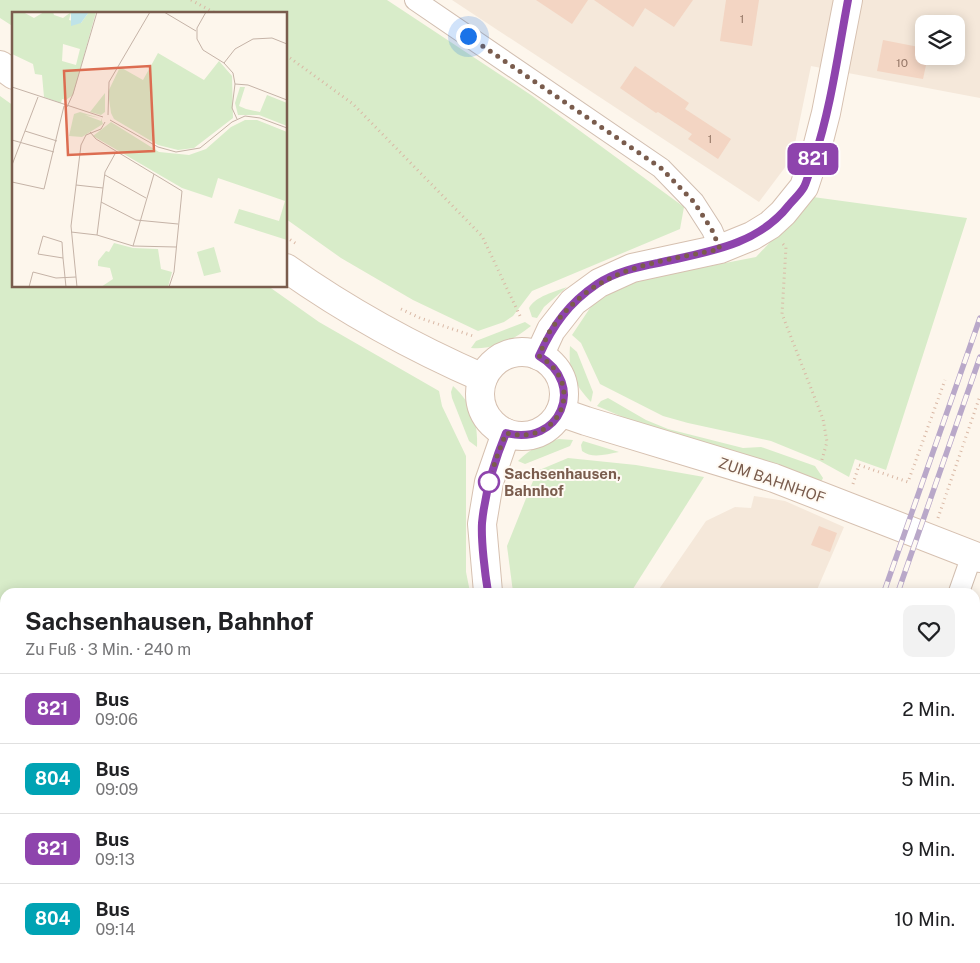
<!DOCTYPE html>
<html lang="de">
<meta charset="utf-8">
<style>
:root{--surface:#fff;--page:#f2f2f2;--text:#202124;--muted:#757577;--line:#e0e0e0}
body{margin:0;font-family:"Public Sans",sans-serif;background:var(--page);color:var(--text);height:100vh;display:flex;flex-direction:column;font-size:19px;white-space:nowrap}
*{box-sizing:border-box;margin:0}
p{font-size:16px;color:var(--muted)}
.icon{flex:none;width:28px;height:28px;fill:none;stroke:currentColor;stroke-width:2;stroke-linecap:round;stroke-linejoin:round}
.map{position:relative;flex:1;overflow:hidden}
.details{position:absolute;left:0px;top:588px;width:980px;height:376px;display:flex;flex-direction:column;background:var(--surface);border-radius:15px 15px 0 0;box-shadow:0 2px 12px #0003}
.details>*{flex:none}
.badge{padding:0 10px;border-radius:8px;font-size:18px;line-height:32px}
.tools{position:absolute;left:915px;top:15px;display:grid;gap:10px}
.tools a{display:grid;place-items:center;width:50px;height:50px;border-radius:10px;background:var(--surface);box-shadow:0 2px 12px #0003;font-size:25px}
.you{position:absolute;width:25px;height:25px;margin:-12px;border:4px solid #fff;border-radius:50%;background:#1a73e8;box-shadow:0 0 0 8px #1a73e833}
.map>.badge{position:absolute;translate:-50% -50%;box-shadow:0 0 0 2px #fff}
.round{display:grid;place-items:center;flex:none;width:52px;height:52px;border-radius:10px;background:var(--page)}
.head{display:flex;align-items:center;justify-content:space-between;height:85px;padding:0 25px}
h1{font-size:24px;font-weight:700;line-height:38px}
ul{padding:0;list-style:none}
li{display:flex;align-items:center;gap:15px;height:70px;padding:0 25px;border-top:1px solid var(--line)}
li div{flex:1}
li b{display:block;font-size:19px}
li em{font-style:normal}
li .badge{min-width:55px;font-weight:700;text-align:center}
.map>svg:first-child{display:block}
.residential{fill:#f5e8da;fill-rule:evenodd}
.industrial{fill:#efe9e4}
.green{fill:#d8ecc9}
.building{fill:#f3d5c3}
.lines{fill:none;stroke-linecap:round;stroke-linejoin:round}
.street-casing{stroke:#d1beb0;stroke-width:22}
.secondary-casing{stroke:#d6c0b0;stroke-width:30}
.path{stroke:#d9b8a5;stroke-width:3;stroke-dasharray:1 4;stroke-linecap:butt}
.street{stroke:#fff;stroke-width:20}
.secondary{stroke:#fff;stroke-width:28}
.rail-casing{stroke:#b9a8c9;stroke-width:5.5}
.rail{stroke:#fffaf3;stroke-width:4;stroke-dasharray:11;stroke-linecap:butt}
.line-casing{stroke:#fff;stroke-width:11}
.line{stroke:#8e44ad;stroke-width:8}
.walk{stroke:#7a5c4d;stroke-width:5;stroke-dasharray:0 9}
.stop-dot{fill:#fff;stroke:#8e44ad;stroke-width:2.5}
.labels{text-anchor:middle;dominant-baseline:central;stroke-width:4;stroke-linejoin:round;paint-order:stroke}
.number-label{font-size:12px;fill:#987a6a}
.stop-label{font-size:15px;font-weight:bold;fill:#7a5c4d;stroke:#fffaf3;text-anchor:start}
.street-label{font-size:15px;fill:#7a5c4d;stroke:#fffaf3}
.inset-road{fill:none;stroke:#c5b3a7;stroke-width:1}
.view{fill:#dc6d51;fill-opacity:0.15;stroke:#dc6d51;stroke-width:2.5}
.inset-edge{fill:none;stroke:#7a5c4d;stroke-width:2.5}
</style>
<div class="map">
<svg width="980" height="963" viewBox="0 0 980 963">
<rect width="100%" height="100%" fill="#fdf6ec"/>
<g class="residential">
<path d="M452 0H980V98L811 66 792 158 759 202ZM924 24H956V56H924Z"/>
<path d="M754 496 785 501 844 527 816 592H657L706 521 735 507 751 508Z"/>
<path d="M412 959H699L698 963H409Z"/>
</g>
<path class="industrial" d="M5 950V959H318L324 963H0V958Z"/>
<g class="green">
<path d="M0 0H387L531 95 684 207 680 229 532 291 513 316 504 322 478 331 413 300 341 258 286 219V14H14V27L0 18Z"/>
<path d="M0 96 14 106V286H268L319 322 439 391 442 406 466 456V572L470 592H5V950L0 958Z"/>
<path d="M813 197 967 218 886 470 855 459 849 477 820 461 771 441 688 423 663 416 600 384 581 343 572 335 592 305 628 282 756 257Z"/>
<path d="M567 287 544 307 537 318 532 317 529 308C536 296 554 292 567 287Z"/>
<path d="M525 322 531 326C513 340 495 350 471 348L476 341Z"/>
<path d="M570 346 577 352 593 392 591 402C574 384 568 371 570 346Z"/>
<path d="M453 386C472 403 478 423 477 447L469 441 452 398 451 392Z"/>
<path d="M608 398 646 420 668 429 743 448 761 447 815 466 823 478 819 486 658 432 597 406 601 401Z"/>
<path d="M559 439 573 440 570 446 525 464 518 461C530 449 542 443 559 439Z"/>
<path d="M583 441 619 452C607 454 592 459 582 451L581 445Z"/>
<path d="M568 458 636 465 704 477 631 592H513L507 546 537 471Z"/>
<path d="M975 632 980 634V963H803L805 959H975Z"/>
</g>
<g class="building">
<path d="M536 0H588L572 24Z"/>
<path d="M594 0H693L674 27 645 8 633 27Z"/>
<path d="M726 0H759L752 46 720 41Z"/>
<path d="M883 40 924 48V56H928L923 79 877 71Z"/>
<path d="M635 66 689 103 685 109 731 139 718 159 688 139 692 134 658 112 656 113 620 88Z"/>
<path d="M819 526 837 533 830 552 811 545Z"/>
</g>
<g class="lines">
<defs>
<g id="street">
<path d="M415 0 661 168 694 202 712 230 720 249"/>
<path d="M959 592 972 555"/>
<path d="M796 963 797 959"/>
</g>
<g id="secondary">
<path d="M0 65 14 75"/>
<path d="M286 268C347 311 414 348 483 378"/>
<circle cx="522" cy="394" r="42"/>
<path d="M539 356 551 330 573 302 599 283 632 268 720 249 752 236 770 225 783 213 804 187 817 148 826 113 848 0"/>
<path d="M560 412 586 421 774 478 980 558"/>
<path d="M488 592 482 524 489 482 506 433"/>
<path d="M372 963 375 959"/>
</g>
</defs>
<use href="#street" class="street-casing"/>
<use href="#secondary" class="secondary-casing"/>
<g class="path">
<path d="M191 0 217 14"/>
<path d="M286 55 353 104 482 236 521 318"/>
<path d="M286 237 298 245"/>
<path d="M783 244 786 247 782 314 823 419 827 442 821 463"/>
<path d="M401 309 420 318 473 336"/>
<path d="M853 484 859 465 908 482 945 380"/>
<path d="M511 493 522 496"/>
<path d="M938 518 980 396"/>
</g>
<use href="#street" class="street"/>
<use href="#secondary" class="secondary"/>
<defs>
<g id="rail">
<path d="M884 592 980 318"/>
<path d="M898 592 980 357"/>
<path d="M754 963 755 959"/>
<path d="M768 963 770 959"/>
</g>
</defs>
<use href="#rail" class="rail-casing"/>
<use href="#rail" class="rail"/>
</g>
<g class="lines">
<defs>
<path id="line" d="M488 592C485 574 481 541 482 523 485 492 494 462 506 433 560 447 587 384 539 356 553 325 569 303 597 284 615 272 637 267 658 263 706 252 757 246 789 205 794 199 800 194 804 187 808 179 810 168 814 159 831 108 838 53 848 0"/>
</defs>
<use href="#line" class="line-casing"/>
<use href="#line" class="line"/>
<path class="walk" d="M468 36 661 168 694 202 712 230 720 249C651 264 597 266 552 328 546 336 543 347 539 356 587 384 560 447 506 433L496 459 489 482"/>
</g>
<circle class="stop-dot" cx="489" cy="482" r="10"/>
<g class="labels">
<g class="number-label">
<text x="742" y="19">1</text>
<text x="902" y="63">10</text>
<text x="710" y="139">1</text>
</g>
<g class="stop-label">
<text x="504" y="473">Sachsenhausen,<tspan x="504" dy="17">Bahnhof</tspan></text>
</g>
<g class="street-label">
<text transform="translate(772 480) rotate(19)">ZUM BAHNHOF</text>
</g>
</g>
<g transform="translate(12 12)">
<rect width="275" height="275" fill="#fdf6ec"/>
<path d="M0 0H11L22 6 32 0H41L42 3 51 6 59 0 57 8 69 11 77 0H84L61 83 54 88 50 87 49 91 32 85 30 63 23 62 21 52 0 42ZM51 32 68 37 64 53 50 49ZM146 41 192 68 207 49 220 64 221 106 182 136 166 138 146 133 102 107 99 101 96 80 108 55 131 68ZM228 75H233L227 94 234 97 248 100 255 83 275 91V114L247 103H226L223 91ZM93 81V100L89 103 78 100ZM68 100 88 106 73 103 89 109V106L91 112 70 125 57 124 62 102ZM233 108H245L275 120V228L222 211 227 197 267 209 273 189 206 166 200 186 170 176 81 124 99 110 147 140 177 143 194 137 219 115ZM102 231 121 236 146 237 149 257 160 260 156 275H89L101 267 98 256 86 254V249L94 239 97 240ZM202 235 209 260 192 264 185 240Z" fill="#d8ecc9" fill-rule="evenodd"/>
<path d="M59 0H77L69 11 59 14Z" fill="#bfe3e8"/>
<path class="inset-road" d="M152 0 184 19M194 0 185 16V27L191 38 212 51 221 61 223 72 220 96 225 107M212 51 223 37 241 27 260 26 275 32M223 72 236 73 275 88M0 75 91 105M55 95 61 82 85 0M96 103 97 70 138 0M98 108 146 135 164 140 188 136 220 110 233 104 248 106 275 116M13 119 45 129M78 120 84 127 170 179 162 260 157 275M0 128 42 140M0 153 26 85M93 163 134 186M0 170 32 177 52 94M64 173 91 176M89 190 124 208 166 212M59 220 85 223 121 234 164 235M85 223 93 160 104 140M121 234 142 162M51 246 26 242 31 224 50 230 51 246 54 275M17 275 21 260 44 266 64 265M65 275 59 214 69 133 74 123 89 117 93 110"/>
<path class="view" d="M138 54 142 139 56 143 52 59Z"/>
<rect width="275" height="275" class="inset-edge"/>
</g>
</svg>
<div class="tools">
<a><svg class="icon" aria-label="layers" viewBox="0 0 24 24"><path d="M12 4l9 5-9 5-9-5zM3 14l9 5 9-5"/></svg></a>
</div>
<div class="you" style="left:468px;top:36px"></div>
<b class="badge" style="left:813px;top:159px;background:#8e44ad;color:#fff">821</b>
<section class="details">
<div class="head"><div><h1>Sachsenhausen, Bahnhof</h1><p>Zu Fuß · 3 Min. · 240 m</p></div><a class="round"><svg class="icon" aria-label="heart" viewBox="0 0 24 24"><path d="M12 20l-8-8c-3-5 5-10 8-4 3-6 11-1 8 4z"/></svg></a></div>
<ul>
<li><span class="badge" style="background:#8e44ad;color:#fff">821</span><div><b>Bus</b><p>09:06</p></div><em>2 Min.</em></li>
<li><span class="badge" style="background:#00a3b4;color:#fff">804</span><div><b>Bus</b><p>09:09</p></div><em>5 Min.</em></li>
<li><span class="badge" style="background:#8e44ad;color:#fff">821</span><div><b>Bus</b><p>09:13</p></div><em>9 Min.</em></li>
<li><span class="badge" style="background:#00a3b4;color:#fff">804</span><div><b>Bus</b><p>09:14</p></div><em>10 Min.</em></li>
</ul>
</section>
</div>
